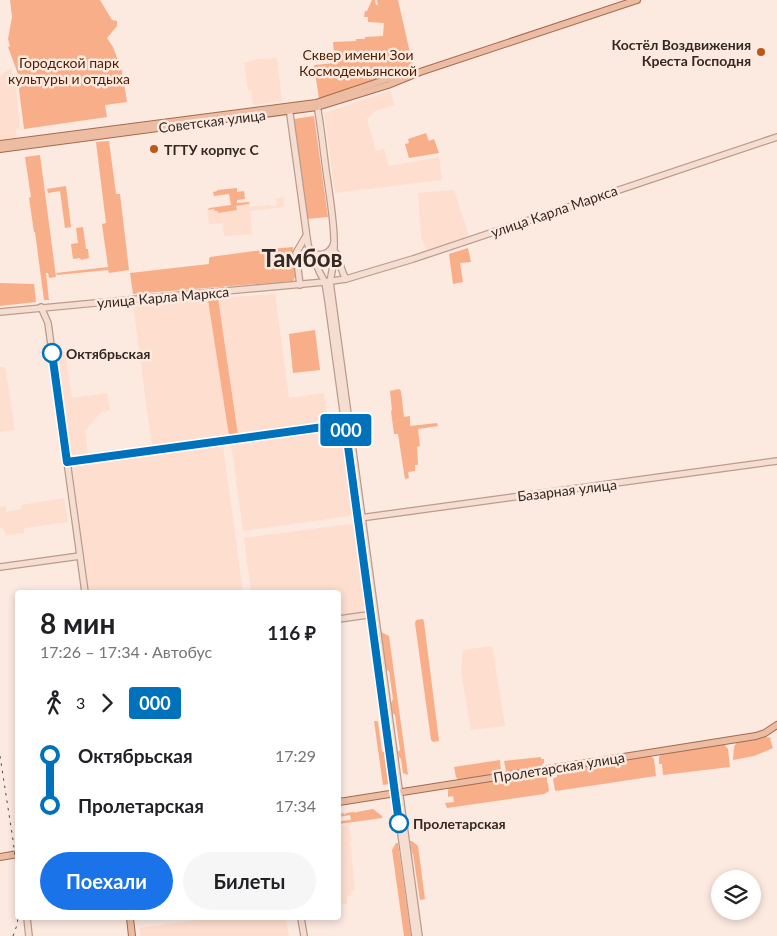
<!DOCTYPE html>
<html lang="ru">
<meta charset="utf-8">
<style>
:root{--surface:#fff;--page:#f6f6f6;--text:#202124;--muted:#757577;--accent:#1a73e8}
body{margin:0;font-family:Lato,sans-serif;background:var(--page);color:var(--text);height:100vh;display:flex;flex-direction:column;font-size:19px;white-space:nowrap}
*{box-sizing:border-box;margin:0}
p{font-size:16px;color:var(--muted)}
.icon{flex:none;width:28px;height:28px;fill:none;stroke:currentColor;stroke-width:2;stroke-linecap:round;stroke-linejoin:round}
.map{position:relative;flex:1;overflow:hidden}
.panel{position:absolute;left:15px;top:590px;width:326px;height:330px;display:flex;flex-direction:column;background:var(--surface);border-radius:5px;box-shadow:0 2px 8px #0003}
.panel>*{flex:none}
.badge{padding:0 10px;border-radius:4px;font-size:18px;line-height:32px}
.controls{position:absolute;left:711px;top:870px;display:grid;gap:10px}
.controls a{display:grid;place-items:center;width:50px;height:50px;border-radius:50%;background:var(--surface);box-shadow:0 2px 8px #0003;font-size:25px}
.map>.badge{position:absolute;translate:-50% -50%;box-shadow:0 0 0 2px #fff}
.legs{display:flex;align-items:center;gap:8px;height:55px;padding:0 25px;font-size:16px}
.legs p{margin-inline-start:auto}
.head{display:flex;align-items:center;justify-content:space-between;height:85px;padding:0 25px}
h1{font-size:28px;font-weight:700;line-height:38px}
.button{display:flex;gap:10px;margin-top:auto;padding:10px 25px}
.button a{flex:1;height:58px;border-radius:30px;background:var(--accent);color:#fff;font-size:20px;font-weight:700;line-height:58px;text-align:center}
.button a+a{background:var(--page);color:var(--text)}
ul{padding:0 25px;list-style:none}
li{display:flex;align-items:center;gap:18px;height:50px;font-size:19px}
li i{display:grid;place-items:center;width:8px;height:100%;margin:0 6px;background:currentColor}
li i::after{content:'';width:12px;height:12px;margin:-6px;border:4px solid;border-radius:50%;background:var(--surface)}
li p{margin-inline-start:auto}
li:first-child i{background:linear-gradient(#0000 50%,currentColor 0)}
li:last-child i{background:linear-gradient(currentColor 50%,#0000 0)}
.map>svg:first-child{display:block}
.built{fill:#fddecf}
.green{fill:#f8ae88}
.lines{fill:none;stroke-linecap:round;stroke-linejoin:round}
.secondary-casing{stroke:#ba9c8e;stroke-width:8}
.primary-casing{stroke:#a46b4e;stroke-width:8}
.secondary{stroke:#f6ddd1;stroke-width:5.5}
.primary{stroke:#ecbca3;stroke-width:6}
.rail{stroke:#534640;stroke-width:1;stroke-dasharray:2.5 5;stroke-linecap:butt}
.line-1-casing{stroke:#fff;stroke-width:11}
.line-1{stroke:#0072bc;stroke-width:8}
.poi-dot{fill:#ba581a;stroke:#fce9e0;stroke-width:2}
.stop-1-dot{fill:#fff;stroke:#0072bc;stroke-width:2.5}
.labels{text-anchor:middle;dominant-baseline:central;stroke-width:5;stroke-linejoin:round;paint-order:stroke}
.poi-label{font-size:14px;font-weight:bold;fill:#342822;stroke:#fce9e0;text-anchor:end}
.park-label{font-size:14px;fill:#4d1f02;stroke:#fce9e0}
.street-label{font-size:14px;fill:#342822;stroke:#fce9e0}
.stop-label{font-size:14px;font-weight:bold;fill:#342822;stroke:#fce9e0;text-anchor:start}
.town-label{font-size:24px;font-weight:bold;fill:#342822;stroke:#fce9e0}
</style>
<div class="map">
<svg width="777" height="936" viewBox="0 0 777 936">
<rect width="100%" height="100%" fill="#fce9e0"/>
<g class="built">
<path d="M277 58 282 101 253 105 251 91H248L244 63 258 59Z"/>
<path d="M11 68 14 76 20 74 22 79 21 85 19 88 16 89 20 128 16 129 17 139 0 141V76Z"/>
<path d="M390 91 394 105 375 111 367 119 376 151 384 149 389 166 439 157 442 180 335 193 324 113Z"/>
<path d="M454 190 468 233V236L465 239 427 250 424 245 421 237 418 193Z"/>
<path d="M283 197 284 207 250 211 252 234 224 236 223 223 209 224 207 209H214L218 210 219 213 236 210V206L249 204V202L250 201 251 205 249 207 251 208 253 206H258L269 205 270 206H277L276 199Z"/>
<path d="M275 294 289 398 324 393 328 421 238 433 218 298Z"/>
<path d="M208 296 229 436 152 447 133 305Z"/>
<path d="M65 352 72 398 107 393 110 410 101 412 85 431 88 453 71 455 58 353Z"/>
<path d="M0 367H5L15 430 0 432Z"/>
<path d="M335 428H340L342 430 352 512V514L349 516 243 531 231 443Z"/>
<path d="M223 446 243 592H89L72 467Z"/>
<path d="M64 498 68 522 25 528 24 529V533L6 535 3 528H0V507L6 506V512L22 509 21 505Z"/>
<path d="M350 524 353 525 355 527 366 605 365 609 361 612 339 615V592H251L244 538Z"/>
<path d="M492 646 505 726 471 730 461 671 463 650Z"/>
<path d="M349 824 352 841H350L355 890 351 891 352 895 347 896V904L339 905V826Z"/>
<path d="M198 918H286L289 936H140L139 928 198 920Z"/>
</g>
<g class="green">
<path d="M10 0H100L112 20 117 21V26L107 38 113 47 122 71 127 102 105 105 107 117 24 129 19 89C23 84 22 79 20 74H18L8 47 10 46 8 39 12 17Z"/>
<path d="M372 0H375L376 5H378L377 0H398L413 66 319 99 314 65 335 63 333 42 356 41V39H365V37L383 36 384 23 368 22V17H364L365 11H367Z"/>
<path d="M314 116 328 217 307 219 294 119Z"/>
<path d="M426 133 429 141 434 139 439 153 409 158 405 144 409 143 408 139Z"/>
<path d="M109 141 116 194H120L129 270 109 273 108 270 57 275 56 273 108 267 102 224 106 223 96 142Z"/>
<path d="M40 155 56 277 49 278 48 273H46L49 300H44L35 232H34L29 198 31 197 25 157Z"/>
<path d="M66 186 71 227 65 228 60 191 48 193 47 189Z"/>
<path d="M237 188V192L244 191 245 199 237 200V203L249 202V204L236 206 237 210 218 213V211H215L214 209 208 210 209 208 231 205 229 194 214 196 213 192 217 191V190Z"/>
<path d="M83 227 86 249H88L89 258 81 260 80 258 73 259 71 244 78 243 76 228Z"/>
<path d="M293 247 296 275 293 281 133 294 130 273 209 264V259L210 257 270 249Z"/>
<path d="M468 248 471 262 460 263 463 282 453 284 449 254Z"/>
<path d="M0 283 34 284 36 302 0 306Z"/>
<path d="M218 298 238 435 229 436 208 300Z"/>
<path d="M315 330 320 370 293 373 289 334Z"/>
<path d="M399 389 401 391 404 417 410 416V426L437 423 438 426 418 429 420 446 417 447 418 465H415V471L408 472 409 478 405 479 398 434H394L391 411 392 410 390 391Z"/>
<path d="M423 619 424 622 439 741 433 742 431 740 415 623 416 620Z"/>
<path d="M381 632 389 636 408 775 403 773 401 759 399 757 398 752 400 750 395 715 392 713 391 703 393 699 389 671 386 670Z"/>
<path d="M374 721H377L378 722 382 751 385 753 390 784 383 785Z"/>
<path d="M766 737 772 738 770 739 773 748 754 756 733 760 734 747 737 742Z"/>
<path d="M724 744 728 749 730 767 663 775 662 764H659V757L661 755Z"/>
<path d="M651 756 654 759 656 776 556 791 555 790 553 779 554 778 557 777V772L560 770Z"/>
<path d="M541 757V759H544V763L542 764V767L508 772 506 771 504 761Z"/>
<path d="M500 760 501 770 499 773 459 780 456 777 454 767Z"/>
<path d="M538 774H544L547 776V783H548L549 791 544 794 447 808 445 803 454 802 453 796 448 797V791L449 787Z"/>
<path d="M373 809 382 816V818L339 824V821L351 820 350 815 339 817V814L344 813 345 815 346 813 354 812 356 813 357 812Z"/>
<path d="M410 841H412L418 846 425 899 420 900 413 854 412 853Z"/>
<path d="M396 843H398L411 936H404L392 850Z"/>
</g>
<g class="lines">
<defs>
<g id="secondary">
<path d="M317 105C321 126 323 148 326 170 331 207 339 244 330 282L419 936"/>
<path d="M289 107 308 245 320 273 325 282 328 301 415 936"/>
<path d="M309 250C319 258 330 255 334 243"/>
<path d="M336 253 343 273 346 279"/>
<path d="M300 285 296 253 306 236"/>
<path d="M41 307 48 323 85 592"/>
<path d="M0 312C108 301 217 292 325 282L346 279 413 259 777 137"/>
<path d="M67 462 347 424"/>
<path d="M360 518 777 461"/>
<path d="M0 567 80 556"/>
<path d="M339 619 374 614"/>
<path d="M27 918 29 936"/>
<path d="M301 918 304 936"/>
</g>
<g id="primary">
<path d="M0 144 316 103 411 71"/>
<path d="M0 149 317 107 388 85 420 72 637 0"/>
<path d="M339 802 756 736 765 733 777 725"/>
<path d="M0 857 18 854"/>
<path d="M130 918 132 936"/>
</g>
</defs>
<use href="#secondary" class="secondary-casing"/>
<use href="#primary" class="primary-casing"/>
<use href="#secondary" class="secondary"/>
<use href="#primary" class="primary"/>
<g class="rail">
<path d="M0 756 13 840 18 879"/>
<path d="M13 936 17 925 18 918"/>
</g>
</g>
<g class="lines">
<defs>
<path id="line-1" d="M52 353 67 462 345 424 399 823"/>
</defs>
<use href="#line-1" class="line-1-casing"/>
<use href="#line-1" class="line-1"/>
</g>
<g class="poi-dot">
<circle cx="761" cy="52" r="5"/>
<circle cx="154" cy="149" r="5"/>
</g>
<g class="stop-1-dot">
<circle cx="52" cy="353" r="9"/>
<circle cx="399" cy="823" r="9"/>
</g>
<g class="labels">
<g class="poi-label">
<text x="751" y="44">Костёл Воздвижения<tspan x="751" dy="16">Креста Господня</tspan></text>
<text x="164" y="149" text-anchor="start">ТГТУ корпус С</text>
</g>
<g class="park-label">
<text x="358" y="54">Cквер имени Зои<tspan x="358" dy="16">Космодемьянской</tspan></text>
<text x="69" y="62">Городской парк<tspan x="69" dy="16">культуры и отдыха</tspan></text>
</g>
<g class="street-label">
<text transform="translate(212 121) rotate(-7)">Советская улица</text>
<text transform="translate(554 211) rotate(-19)">улица Карла Маркса</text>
<text transform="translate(163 297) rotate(-5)">улица Карла Маркса</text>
<text transform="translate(567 490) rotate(-7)">Базарная улица</text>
<text transform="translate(559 767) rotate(-9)">Пролетарская улица</text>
</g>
<g class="stop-label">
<text x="66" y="353">Октябрьская</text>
<text x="413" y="823">Пролетарская</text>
</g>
<g class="town-label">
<text x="302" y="257">Тамбов</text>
</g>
</g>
</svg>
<div class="controls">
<a><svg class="icon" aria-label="layers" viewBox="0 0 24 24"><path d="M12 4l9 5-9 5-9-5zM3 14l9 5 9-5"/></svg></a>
</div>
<b class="badge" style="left:346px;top:430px;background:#0072bc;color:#fff">000</b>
<section class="panel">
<div class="head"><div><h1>8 мин</h1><p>17:26 – 17:34 · Автобус</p></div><b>116 ₽</b></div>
<div class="legs"><svg class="icon" aria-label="walk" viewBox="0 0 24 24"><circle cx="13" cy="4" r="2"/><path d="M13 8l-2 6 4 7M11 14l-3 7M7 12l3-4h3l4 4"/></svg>3<svg class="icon" aria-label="forward" viewBox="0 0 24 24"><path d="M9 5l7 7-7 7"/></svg><b class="badge" style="background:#0072bc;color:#fff">000</b></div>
<ul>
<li><i style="color:#0072bc"></i><b>Октябрьская</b><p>17:29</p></li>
<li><i style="color:#0072bc"></i><b>Пролетарская</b><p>17:34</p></li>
</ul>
<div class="button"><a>Поехали</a><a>Билеты</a></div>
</section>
</div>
